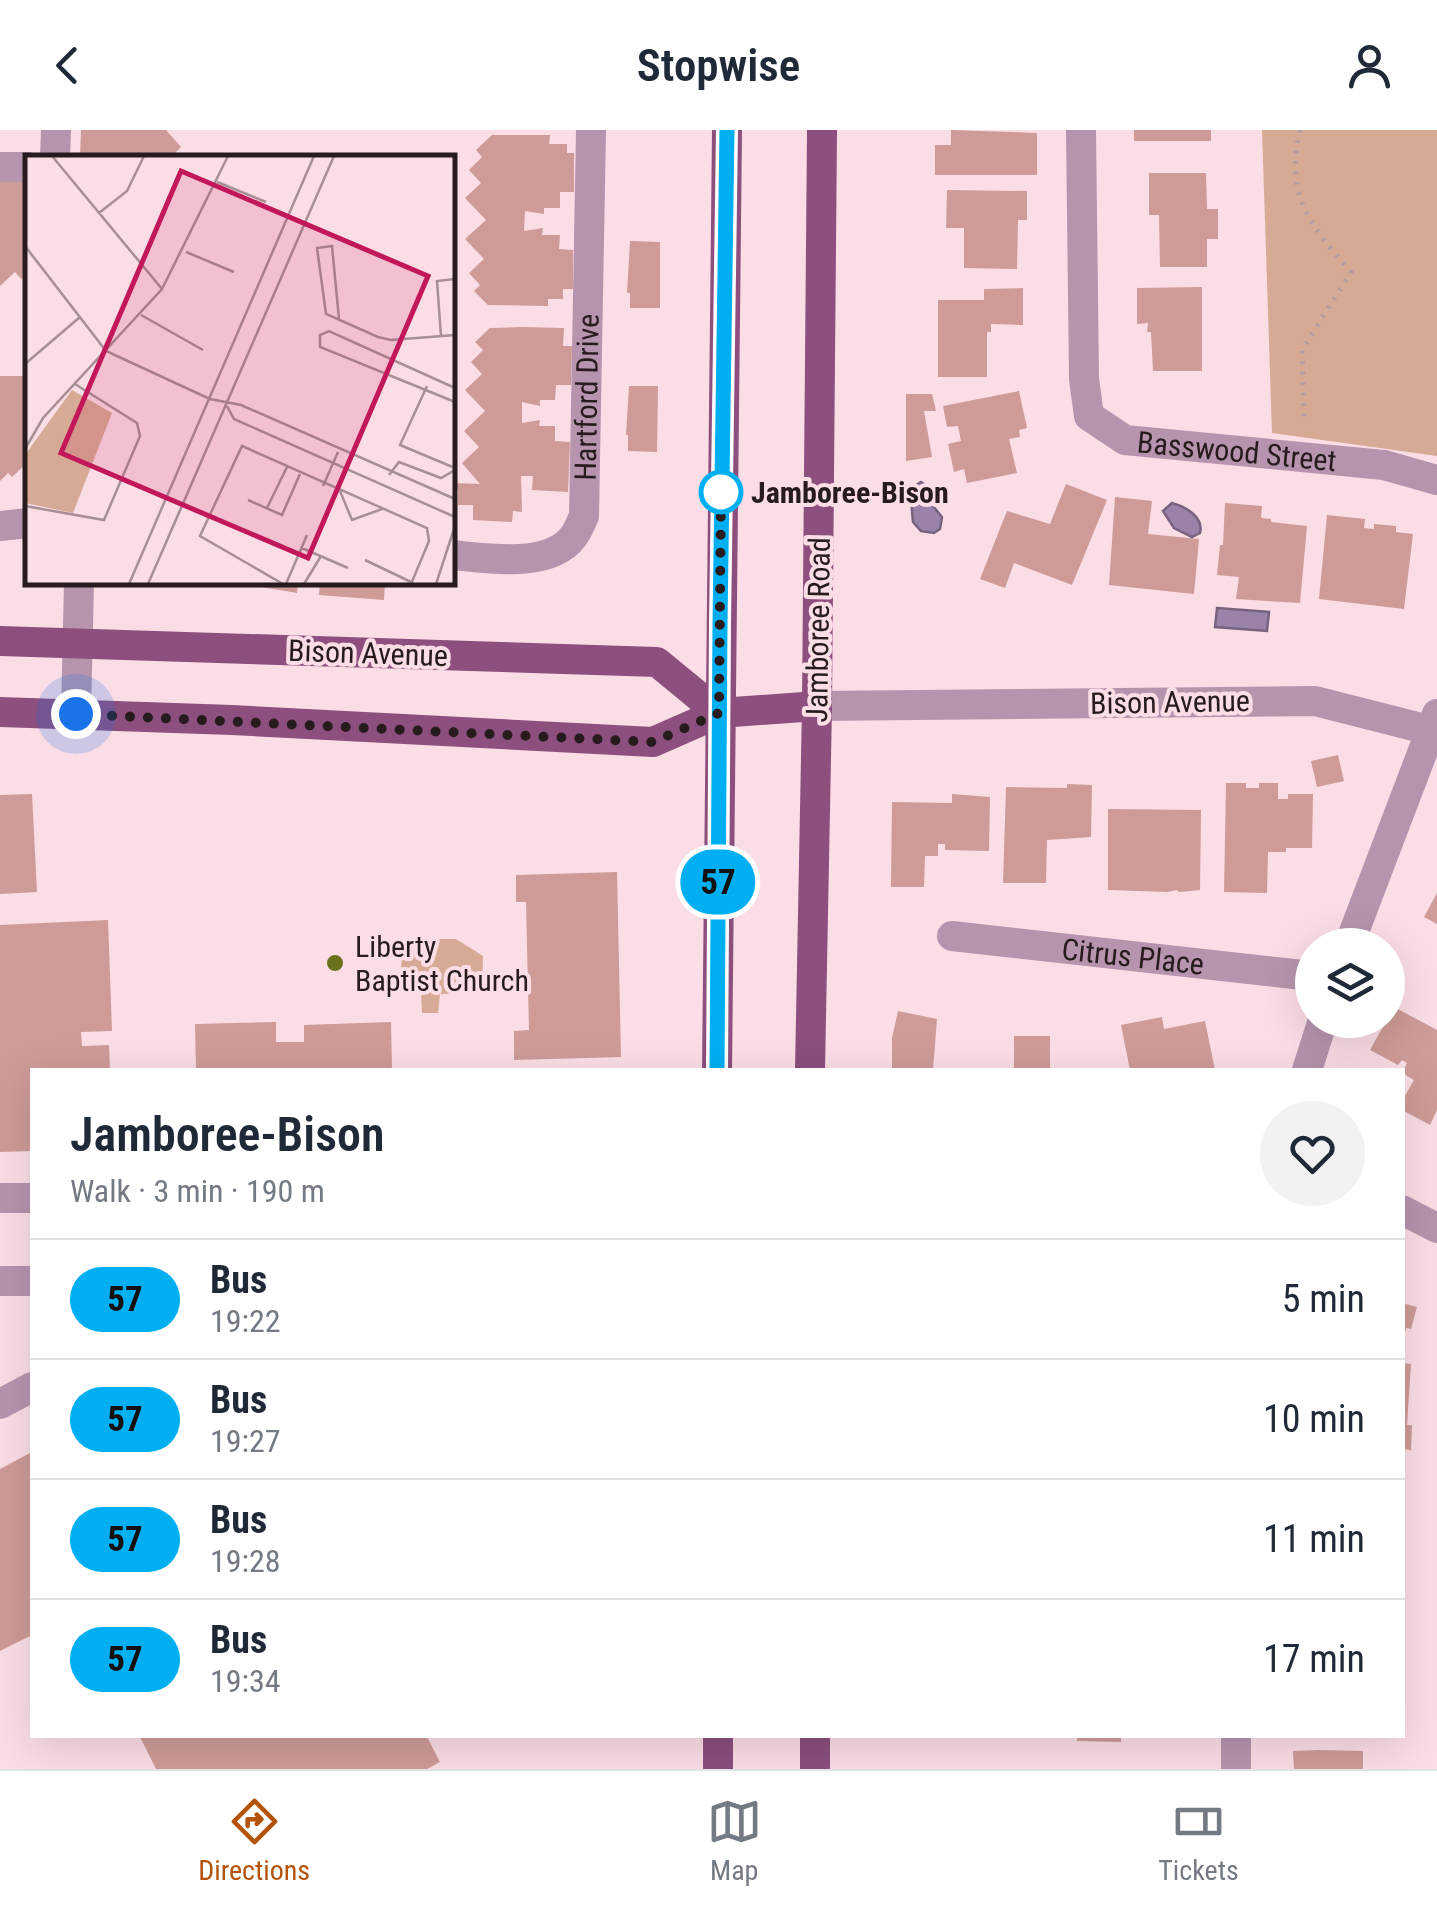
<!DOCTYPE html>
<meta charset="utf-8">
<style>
:root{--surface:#fff;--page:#f2f2f3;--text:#1f2937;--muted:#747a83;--line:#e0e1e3;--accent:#b45309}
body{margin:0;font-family:"Roboto Condensed",sans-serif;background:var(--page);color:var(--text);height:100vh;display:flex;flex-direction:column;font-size:38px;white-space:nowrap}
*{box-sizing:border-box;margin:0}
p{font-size:32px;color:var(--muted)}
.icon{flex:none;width:55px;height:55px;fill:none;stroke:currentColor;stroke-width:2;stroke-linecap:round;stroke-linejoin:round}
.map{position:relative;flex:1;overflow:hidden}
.drawer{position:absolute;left:30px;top:938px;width:1375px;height:670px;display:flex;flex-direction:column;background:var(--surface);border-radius:0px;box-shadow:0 10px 40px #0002}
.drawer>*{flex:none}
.badge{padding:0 20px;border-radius:32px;font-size:35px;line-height:65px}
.fabs{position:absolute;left:1295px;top:798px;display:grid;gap:20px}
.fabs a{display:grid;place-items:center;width:110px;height:110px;border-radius:50%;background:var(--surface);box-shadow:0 10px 40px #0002;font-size:50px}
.you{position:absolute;width:50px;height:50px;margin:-25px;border:8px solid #fff;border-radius:50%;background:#1a73e8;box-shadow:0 0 0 15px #1a73e833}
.map>.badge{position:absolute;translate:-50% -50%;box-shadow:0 0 0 5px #fff}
.round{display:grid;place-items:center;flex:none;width:105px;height:105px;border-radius:52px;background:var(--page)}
.head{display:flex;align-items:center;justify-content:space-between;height:170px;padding:0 40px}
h1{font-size:48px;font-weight:600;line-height:75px}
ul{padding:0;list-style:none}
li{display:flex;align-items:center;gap:30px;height:120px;padding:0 40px;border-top:2px solid var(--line)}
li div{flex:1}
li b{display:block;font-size:38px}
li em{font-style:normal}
li .badge{min-width:110px;font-weight:700;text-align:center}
header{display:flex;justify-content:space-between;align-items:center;height:130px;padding:0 40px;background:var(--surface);font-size:45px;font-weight:600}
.tab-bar{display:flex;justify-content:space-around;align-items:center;height:140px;border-top:2px solid var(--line);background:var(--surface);font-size:28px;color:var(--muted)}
.tab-bar a{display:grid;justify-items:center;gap:5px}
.tab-bar .on{color:var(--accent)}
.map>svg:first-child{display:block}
.green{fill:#d6aa95}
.water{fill:#9a82a8;stroke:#78637f;stroke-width:2.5}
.building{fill:#ce9b98}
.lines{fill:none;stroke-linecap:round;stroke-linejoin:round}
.path{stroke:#b49ca2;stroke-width:5;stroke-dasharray:2.5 8;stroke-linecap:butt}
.minor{stroke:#b794ae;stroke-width:30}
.major{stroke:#8c4f7e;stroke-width:30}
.line-casing{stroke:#fff;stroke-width:22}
.line{stroke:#00aff2;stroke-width:15}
.walk{stroke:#271b1e;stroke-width:10;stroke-dasharray:0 18}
.stop-dot{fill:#fff;stroke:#00aff2;stroke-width:5}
.poi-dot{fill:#69721b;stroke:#fbdde5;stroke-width:4}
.labels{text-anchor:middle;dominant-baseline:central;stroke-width:8;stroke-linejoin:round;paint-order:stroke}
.street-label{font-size:30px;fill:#271b1e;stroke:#fbdde5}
.stop-label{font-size:30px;font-weight:bold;fill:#271b1e;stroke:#fbdde5;text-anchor:start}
.poi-label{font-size:30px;fill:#271b1e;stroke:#fbdde5;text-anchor:start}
.inset-road{fill:none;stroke:#a68f95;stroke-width:2.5}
.view{fill:#c2185b;fill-opacity:0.15;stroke:#c2185b;stroke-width:5}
.inset-edge{fill:none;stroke:#271b1e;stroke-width:5}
</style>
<header><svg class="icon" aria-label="back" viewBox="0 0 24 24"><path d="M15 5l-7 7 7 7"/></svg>Stopwise<svg class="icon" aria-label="person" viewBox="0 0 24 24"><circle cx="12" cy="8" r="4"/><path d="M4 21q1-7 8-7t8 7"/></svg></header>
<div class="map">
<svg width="1437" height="1639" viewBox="0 0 1437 1639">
<rect width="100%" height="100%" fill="#fbdde5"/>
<g class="green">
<path d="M1262 0H1437V326L1272 303Z"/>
<path d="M431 809H456L483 826 482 863 440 864 438 883H422L421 860H400L402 821 417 820Z"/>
</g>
<g class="water">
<path d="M921 352 930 358 933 376 942 387 940 399 934 403 921 401 913 392 910 359Z"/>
<path d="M1172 373C1186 377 1204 387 1200 403L1192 407 1174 398 1163 381Z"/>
<path d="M1217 478 1269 482 1267 501 1215 497Z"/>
</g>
<g class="building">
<path d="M81 0H166L181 17 170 28H80Z"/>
<path d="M951 0 1037 3V45H935V15H951Z"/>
<rect x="1134" y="0" width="77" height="11"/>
<path d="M492 5H550L549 14H567V23H574V62H560V78H544V84L525 81 524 101 543 98 542 105H560L559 119 573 120V159H563V169H548V176L488 175 474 161 480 155 469 143 484 129 465 109 486 90 465 68 481 53 469 40 482 27 476 20Z"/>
<path d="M1149 43H1206L1207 79H1218V109H1207V137H1160L1159 85H1149Z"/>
<path d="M0 50 28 51V143L21 149 15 142 0 156Z"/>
<path d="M947 60 1027 61V90H1018L1017 139 964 138V98H946Z"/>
<path d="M630 111 660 112V178H630V163H627Z"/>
<path d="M1202 157V241H1153L1151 202H1147L1148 193 1137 194V158Z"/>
<path d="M1023 158V195L991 194V202H987V247H938V170H984V159Z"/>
<path d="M522 197 564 198 563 216H572L571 255H556L555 270H540V276L522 272V293L540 290 539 296H555V311L570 312 568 362 532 360 533 346H521L522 382 513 381 512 392 473 390V375H458V359H452V353L480 354 462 333 479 317 464 301 485 281 465 260 482 244 471 232 483 220 475 212 490 198Z"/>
<path d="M0 246H28V332L12 347 8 343 0 351Z"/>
<path d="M629 256H658L657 322 628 321V305H626Z"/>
<path d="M1019 261 1027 298 1019 300 1020 307 1009 309 1017 343 967 353 964 339 954 342 948 314 961 311 958 296 947 297 943 276Z"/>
<path d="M906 264H932L936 281H924L932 327 906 331Z"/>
<path d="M1066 354 1107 370 1072 455 1014 433 1005 458 980 449 1007 381 1050 394Z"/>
<path d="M1115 367 1152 371 1148 404 1199 409 1194 464 1109 455Z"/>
<path d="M1225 373 1262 376 1261 388 1271 389V392L1307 396 1300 473 1236 469 1239 447 1217 445 1220 415H1223Z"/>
<path d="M1327 385 1365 389 1364 398 1374 399V394L1396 396V402L1413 404 1404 479 1319 469Z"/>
<path d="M232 452H298L297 463Z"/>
<path d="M320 452H385L384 470 319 465Z"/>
<path d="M1338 625 1344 651 1317 657 1311 631Z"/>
<path d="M1226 653H1246V658H1259V653H1278V669H1288V664H1313L1312 718H1286V722H1268L1267 763 1224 762Z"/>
<path d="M1067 654 1092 655 1091 707 1047 710 1046 753H1003L1006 657 1067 658Z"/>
<path d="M32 664 37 762 0 764V665Z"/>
<path d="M952 664 990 667 989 721 945 720V714H938V726H925L924 757H891L892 672 952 673Z"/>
<path d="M1108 679 1201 680 1200 760 1179 762 1177 760 1168 762 1108 760Z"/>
<path d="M617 742 621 927 514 930V901L529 900 526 772H516V745Z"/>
<path d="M1437 763V794L1424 787Z"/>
<path d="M108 790 112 901 81 902 82 916 109 915 110 940H32V1021L0 1022V795Z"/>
<path d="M1394 877 1437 900V980L1430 995 1402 980V971L1414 950 1402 943 1407 933 1402 930 1398 935 1370 920Z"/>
<path d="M898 881 937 889 933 940H892V908Z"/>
<path d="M1162 887 1164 899 1205 891 1215 940H1130L1121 895Z"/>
<path d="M276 892V912H304V895L391 892 392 940H196L195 894Z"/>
<rect x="1014" y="906" width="36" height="34"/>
<path d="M1402 1173 1417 1177 1411 1199 1406 1198 1404 1207Z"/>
<path d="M1402 1233 1411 1234 1407 1295H1412L1411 1320 1402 1319Z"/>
<path d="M32 1322V1505L0 1521V1339Z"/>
<path d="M139 1605H426L440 1632 427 1639H156Z"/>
<path d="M1077 1605H1121V1612L1077 1611Z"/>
<path d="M1319 1620 1363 1621V1639H1294L1293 1621Z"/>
</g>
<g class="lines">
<path class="path" d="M1300 0C1284 65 1311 96 1351 142L1302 220 1304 288"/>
<g class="minor">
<path id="s1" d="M1081 0 1084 249 1089 286 1125 310 1384 335 1437 350"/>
<path d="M55 28 56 0"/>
<path d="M0 37H28"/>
<path d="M0 396 28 393"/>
<path id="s2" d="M452 425C487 428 549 439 573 407 578 401 581 392 584 386L591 0"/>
<path d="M817 576 1315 571 1437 602"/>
<path d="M76 584 79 452"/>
<path id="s3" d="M952 806 1312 846"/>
<path d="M1349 815 1437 584"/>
<path d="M1307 940 1323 890"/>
<path d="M0 1068H32"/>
<path d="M1402 1080 1437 1098"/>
<path d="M0 1151H32"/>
<path d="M0 1274 32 1257"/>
<path d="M1236 1639V1605"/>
</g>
<g class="major">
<path d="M0 511 657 532 719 583"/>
<path d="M0 582 232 590 653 612 719 583 817 576"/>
<path d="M717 940 727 0"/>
<path d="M810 940 817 576 822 0"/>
<path d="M718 1605V1639"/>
<path d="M815 1639V1605"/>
</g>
</g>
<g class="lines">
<defs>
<path id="line" d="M717 940 720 494 727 0"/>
</defs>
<use href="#line" class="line-casing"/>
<use href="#line" class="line"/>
<path class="walk" d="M76 584 653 612 719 583 721 362"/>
</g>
<circle class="stop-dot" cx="721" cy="362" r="20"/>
<circle class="poi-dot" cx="335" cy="833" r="10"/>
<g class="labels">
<g class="street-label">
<text stroke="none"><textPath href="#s2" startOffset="270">Hartford Drive</textPath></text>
<text stroke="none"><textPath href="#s1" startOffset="442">Basswood Street</textPath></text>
<text transform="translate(818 500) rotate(-89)">Jamboree Road</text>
<text transform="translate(368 523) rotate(2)">Bison Avenue</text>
<text transform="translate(1170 572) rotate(-1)">Bison Avenue</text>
<text stroke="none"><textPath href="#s3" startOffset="182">Citrus Place</textPath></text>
</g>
<g class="stop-label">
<text x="751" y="362">Jamboree-Bison</text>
</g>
<g class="poi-label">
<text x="355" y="816">Liberty<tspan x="355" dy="34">Baptist Church</tspan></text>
</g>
</g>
<g transform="translate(25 25)">
<rect width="430" height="430" fill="#fbdde5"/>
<path d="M47 235 87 258 48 358 0 348V300Z" fill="#d6aa95"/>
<path class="inset-road" d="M27 1 137 134M192 27 241 47M74 58 102 36 119 1M0 91 81 196 185 244M161 97 209 117M116 160 178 195M314 164 307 91 292 93 301 159 353 182 366 185 430 180M416 181 412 126 430 124M0 209 55 162M402 231 375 290 430 313M430 233 304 176 295 180V192L430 247M185 244 216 250 430 344M202 251 209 264 430 362M0 294 18 263 137 134 203 1M364 320 374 307 416 323 430 315M298 331 313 297M315 336 327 365 357 354M223 345 257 360 275 319M0 351 79 365 115 281 112 268 50 229M242 353 262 312M277 393 323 413M340 405 386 427M104 429 289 1M123 429 309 1M258 429 175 381 217 291 402 373 404 386 386 429M261 429 282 380M279 429 296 401M411 429 430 371"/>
<path class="view" d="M156 16 403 121 283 403 36 298Z"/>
<rect width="430" height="430" class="inset-edge"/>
</g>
</svg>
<div class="fabs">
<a><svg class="icon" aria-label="layers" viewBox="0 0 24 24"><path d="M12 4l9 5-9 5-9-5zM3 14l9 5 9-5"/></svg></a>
</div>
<div class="you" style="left:76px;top:584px"></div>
<b class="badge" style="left:718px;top:752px;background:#00aff2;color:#111">57</b>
<section class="drawer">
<div class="head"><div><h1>Jamboree-Bison</h1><p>Walk · 3 min · 190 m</p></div><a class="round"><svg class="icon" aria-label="heart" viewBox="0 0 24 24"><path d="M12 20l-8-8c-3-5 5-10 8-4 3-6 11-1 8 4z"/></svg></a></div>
<ul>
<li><span class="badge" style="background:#00aff2;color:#111">57</span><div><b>Bus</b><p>19:22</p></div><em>5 min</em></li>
<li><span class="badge" style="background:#00aff2;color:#111">57</span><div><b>Bus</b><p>19:27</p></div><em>10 min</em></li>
<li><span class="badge" style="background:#00aff2;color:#111">57</span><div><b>Bus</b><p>19:28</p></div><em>11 min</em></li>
<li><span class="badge" style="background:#00aff2;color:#111">57</span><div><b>Bus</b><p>19:34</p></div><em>17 min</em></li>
</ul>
</section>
</div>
<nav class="tab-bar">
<a class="on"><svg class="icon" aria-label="directions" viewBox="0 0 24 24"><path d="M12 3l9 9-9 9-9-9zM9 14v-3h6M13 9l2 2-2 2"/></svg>Directions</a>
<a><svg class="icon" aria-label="map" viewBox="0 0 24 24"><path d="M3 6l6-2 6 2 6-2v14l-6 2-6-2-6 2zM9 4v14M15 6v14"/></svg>Map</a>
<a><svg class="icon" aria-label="tickets" viewBox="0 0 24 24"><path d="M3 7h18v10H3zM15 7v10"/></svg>Tickets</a>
</nav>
